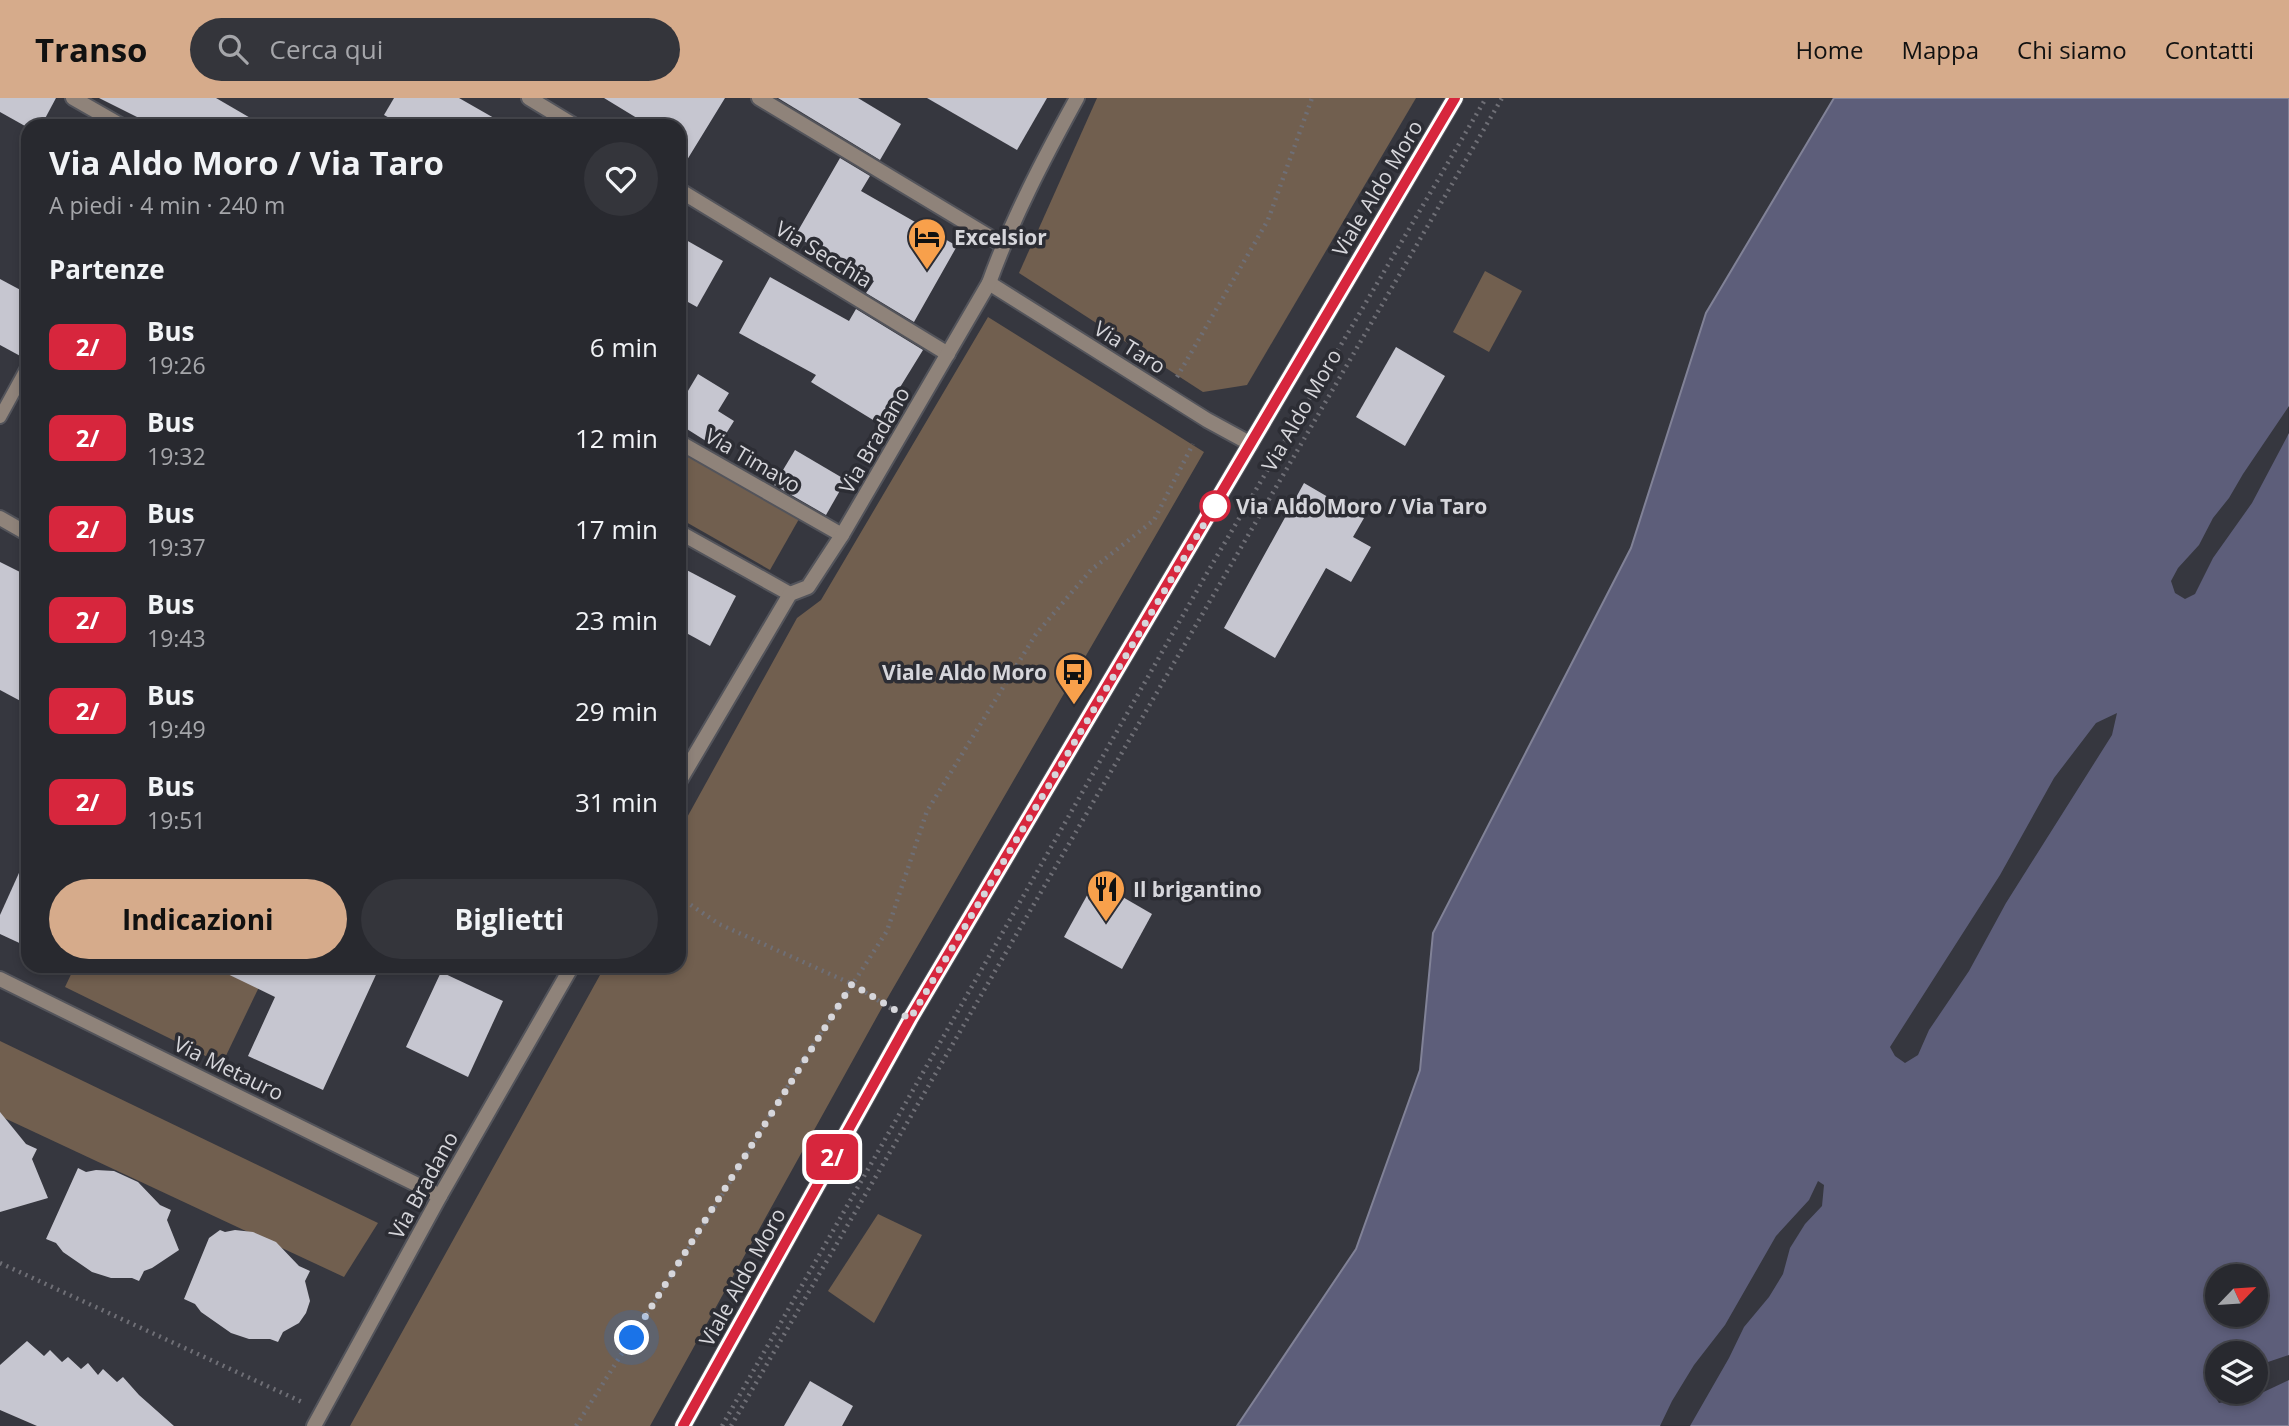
<!DOCTYPE html>
<html lang="it">
<meta charset="utf-8">
<style>
:root{--surface:#28292f;--page:#34353b;--text:#f1f3f6;--muted:#a5a6aa;--line:#44454b;--accent:#d6ab8b}
body{margin:0;font-family:"Open Sans",sans-serif;background:var(--page);color:var(--text);height:100vh;display:flex;flex-direction:column;font-size:26px;white-space:nowrap}
*{box-sizing:border-box;margin:0}
p{font-size:23px;color:var(--muted)}
.icon{flex:none;width:38px;height:38px;fill:none;stroke:currentColor;stroke-width:2;stroke-linecap:round;stroke-linejoin:round}
.map{position:relative;flex:1;overflow:hidden}
.sheet{position:absolute;left:21px;top:21px;width:665px;height:854px;display:flex;flex-direction:column;background:var(--surface);border-radius:21px;box-shadow:0 4px 10px #0003,0 0 0 2px var(--line)}
.sheet>*{flex:none}
.badge{padding:0 14px;border-radius:10px;font-size:24px;line-height:46px}
.needle{width:46px;rotate:65deg}
.tools{position:absolute;left:2205px;top:1166px;display:grid;gap:14px}
.tools a{display:grid;place-items:center;width:63px;height:63px;border-radius:50%;background:var(--surface);box-shadow:0 4px 10px #0003,0 0 0 2px var(--line);font-size:35px}
.you{position:absolute;width:35px;height:35px;margin:-18px;border:5px solid #fff;border-radius:50%;background:#1a73e8;box-shadow:0 0 0 10px #1a73e833}
.map>.badge{position:absolute;translate:-50% -50%;box-shadow:0 0 0 4px #fff}
h2{padding:0 28px;font-size:26px;line-height:63px}
.round{display:grid;place-items:center;flex:none;width:74px;height:74px;border-radius:37px;background:var(--page)}
.head{display:flex;align-items:center;justify-content:space-between;height:119px;padding:0 28px}
h1{font-size:33px;font-weight:700;line-height:52px}
.primary-button{display:flex;gap:14px;margin-top:auto;padding:14px 28px}
.primary-button a{flex:1;height:80px;border-radius:42px;background:var(--accent);color:#111;font-size:28px;font-weight:700;line-height:80px;text-align:center}
.primary-button a+a{background:var(--page);color:var(--text)}
ul{padding:0;list-style:none}
li{display:flex;align-items:center;gap:21px;height:91px;padding:0 28px}
li div{flex:1}
li b{display:block;font-size:26px}
li em{font-style:normal}
li .badge{min-width:77px;font-weight:700;text-align:center}
header{display:flex;align-items:center;gap:42px;box-sizing:border-box;height:98px;padding:0 35px;background:var(--accent);color:#111}
header strong{font-size:33px}
nav{display:flex;gap:38px;margin-inline-start:auto;font-size:24px}
.search{width:490px;height:63px;background:var(--page);display:flex;align-items:center;gap:18px;box-sizing:border-box;padding:0 24px;border-radius:38px;color:var(--muted);font-size:26px}
.map>svg:first-child{display:block}
.green{fill:#715f4f}
.water{fill:#5d5e7a;stroke:#818297;stroke-width:2;fill-rule:evenodd}
.pier{fill:#36373f}
.building{fill:#c6c6d0}
.lines{fill:none;stroke-linecap:round;stroke-linejoin:round}
.service-casing{stroke:#53545b;stroke-width:16}
.minor-casing{stroke:#53545b;stroke-width:18}
.tertiary-casing{stroke:#53545b;stroke-width:18}
.path{stroke:#6f6f76;stroke-width:4.5;stroke-dasharray:2 5;stroke-linecap:butt}
.service{stroke:#8f837a;stroke-width:12}
.minor{stroke:#8f837a;stroke-width:14}
.tertiary{stroke:#8f837a;stroke-width:14}
.line-casing{stroke:#fff;stroke-width:16}
.line{stroke:#d7263d;stroke-width:10}
.walk{stroke:#d6d6db;stroke-width:7;stroke-dasharray:0 12.6}
.stop-dot{fill:#fff;stroke:#d7263d;stroke-width:3.5}
.labels{text-anchor:middle;dominant-baseline:central;stroke-width:7;stroke-linejoin:round;paint-order:stroke}
.street-label{font-size:21px;fill:#d6d6db;stroke:#2c2d34}
.poi-label{font-size:21px;font-weight:bold;fill:#d6d6db;stroke:#2c2d34;text-anchor:start}
.stop-label{font-size:21px;font-weight:bold;fill:#d6d6db;stroke:#2c2d34;text-anchor:start}
</style>
<header>
<strong>Transo</strong>
<div class="search"><svg class="icon" aria-label="search" viewBox="0 0 24 24"><circle cx="10" cy="10" r="6"/><path d="M15 15l6 6"/></svg>Cerca qui</div>
<nav><a>Home</a><a>Mappa</a><a>Chi siamo</a><a>Contatti</a></nav>
</header>
<div class="map">
<svg width="2289" height="1328" viewBox="0 0 2289 1328">
<rect width="100%" height="100%" fill="#36373f"/>
<g class="green">
<path d="M1097 0H1416L1247 287 1203 294 1019 175Z"/>
<path d="M1485 173 1522 193 1489 254 1453 234Z"/>
<path d="M988 219 1204 354 884 906 650 1328H350L605 868H679V734L797 520 821 502Z"/>
<path d="M679 352 799 421 770 472 679 420Z"/>
<path d="M75 868H216L259 889 222 966 65 889Z"/>
<path d="M0 943 378 1125 344 1179 0 1018Z"/>
<path d="M878 1116 922 1137 874 1225 828 1193Z"/>
</g>
<path class="water" d="M1834 0H2289V1328H1237L1356 1151 1420 972 1433 835 1631 450 1706 215ZM2217 1178H2256V1216H2217ZM2217 1255H2256V1293H2217Z"/>
<g class="pier">
<path d="M2289 308V335L2252 405 2213 460 2195 496 2185 501 2175 495 2171 483 2178 470 2199 447 2213 420 2229 400 2243 376Z"/>
<path d="M2117 615 2112 637 2006 805 1969 873 1929 932 1918 957 1905 965 1895 958 1890 949 2000 777 2054 680 2096 625Z"/>
<path d="M1818 1083 1824 1087 1822 1108 1805 1126 1790 1150 1783 1176 1769 1199 1744 1229 1729 1260 1690 1328H1660L1672 1303 1694 1267 1725 1227 1776 1138 1809 1102Z"/>
<path d="M2289 1257V1282L2255 1298 2219 1305 2210 1291 2217 1284V1293H2256V1268Z"/>
</g>
<g class="building">
<path d="M0 0H56L41 28H25L0 14Z"/>
<path d="M99 0H216L264 28H155Z"/>
<path d="M394 0H459L508 28H404L384 17Z"/>
<path d="M604 0H725L679 75V28H650Z"/>
<path d="M778 0H858L901 26 880 62Z"/>
<path d="M927 0H1047L1017 52Z"/>
<path d="M840 60 870 78 861 93 957 148 914 224 866 195 874 183 795 138Z"/>
<path d="M679 138 723 163 697 209 679 199Z"/>
<path d="M770 179 849 223 856 211 923 252 878 325 811 284 816 277 739 235Z"/>
<path d="M0 181 28 196V259L24 260 0 247Z"/>
<path d="M1396 249 1445 278 1405 348 1356 319Z"/>
<path d="M698 276 729 295 718 313 734 323 717 350 679 326V308Z"/>
<path d="M795 352 846 382 826 417 774 387Z"/>
<path d="M1304 385 1364 420 1353 439 1371 449 1351 484 1326 470 1275 560 1224 530Z"/>
<path d="M0 464 28 478V607L0 592Z"/>
<path d="M679 468 736 498 710 548 679 531Z"/>
<path d="M28 755V849L0 836V817Z"/>
<path d="M1095 783 1152 816 1122 871 1064 839Z"/>
<path d="M211 868H380L323 992 248 958 275 899Z"/>
<path d="M441 874 503 903 468 979 406 949Z"/>
<path d="M0 1014 26 1046 37 1051 32 1061 48 1100 0 1114Z"/>
<path d="M78 1070 86 1074 96 1072 114 1073 138 1084 160 1107 171 1112 167 1122 179 1152 152 1170 144 1173 139 1183 132 1180H111L92 1174 63 1154 56 1145 46 1141Z"/>
<path d="M220 1132 225 1134 235 1132 253 1134 276 1144 299 1168 310 1173 305 1183 310 1203 306 1215 299 1225 283 1234 278 1244 270 1241H249L231 1235 201 1214 195 1206 184 1201 209 1140Z"/>
<path d="M27 1243 44 1258 50 1252 62 1264 68 1259 81 1271 88 1265 98 1277 103 1271 117 1284 123 1279 139 1297 174 1328H37L0 1312V1267Z"/>
<path d="M810 1283 853 1308 842 1328H784Z"/>
</g>
<g class="lines">
<defs>
<path id="service" d="M0 319 28 268"/>
<g id="minor">
<path d="M73 0 122 28"/>
<path d="M529 0 575 28"/>
<path d="M759 0 1003 147"/>
<path d="M679 92 948 256"/>
<path d="M989 185 1207 322 1251 346"/>
<path d="M679 344 842 437"/>
<path d="M0 420 28 436"/>
<path d="M679 434 790 496"/>
<path d="M679 684 790 496 808 489 842 437 989 185C1012 121 1044 60 1077 0"/>
<path d="M0 881 440 1098"/>
<path d="M314 1328 440 1098 572 868"/>
</g>
<path id="tertiary" d="M683 1328 910 921 1455 0"/>
</defs>
<use href="#service" class="service-casing"/>
<use href="#minor" class="minor-casing"/>
<use href="#tertiary" class="tertiary-casing"/>
<g class="path">
<path d="M1177 279 1268 122 1312 0"/>
<path d="M679 799 719 826 852 886 892 911"/>
<path d="M0 1165 302 1304"/>
<path d="M576 1328 716 1107 806 958 887 833 927 713 1036 536 1091 472 1154 422 1193 346"/>
<path d="M722 1328 1207 475 1486 0"/>
<path d="M731 1328 1502 0"/>
</g>
<use href="#service" class="service"/>
<use href="#minor" class="minor"/>
<use href="#tertiary" class="tertiary"/>
</g>
<g class="lines">
<defs>
<path id="line" d="M683 1328 910 921 1455 0"/>
</defs>
<use href="#line" class="line-casing"/>
<use href="#line" class="line"/>
<path class="walk" d="M632 1240 852 886 910 921 1219 401 1215 408"/>
</g>
<defs>
<symbol id="hotel-pin" viewBox="-11 -11 22 30"><path d="M0 17L-7.5 6A9.5 9.5 0 1 1 7.5 6Z" fill="#f8a04b" stroke="#2c2d34"/><path d="M-6-4.5h1.5V1H6V5H4.5V3h-9V5H-6ZM-4 0a1.8 1.8 0 1 1 3.6 0ZM.5 0V-2.5h3Q6-2.5 6 0Z" fill="#111"/></symbol>
<symbol id="bus-pin" viewBox="-11 -11 22 30"><path d="M0 17L-7.5 6A9.5 9.5 0 1 1 7.5 6Z" fill="#f8a04b" stroke="#2c2d34"/><path d="M-5-6H5V4H4V6H2V4H-2V6H-4V4H-5ZM-3.5-4V0h7V-4ZM-3.5 1.2v1.5H-2V1.2ZM2 1.2v1.5H3.5V1.2Z" fill="#111"/></symbol>
<symbol id="restaurant-pin" viewBox="-11 -11 22 30"><path d="M0 17L-7.5 6A9.5 9.5 0 1 1 7.5 6Z" fill="#f8a04b" stroke="#2c2d34"/><path d="M-5-6h1v4h1v-4h1v4h1v-4h1v5L-1.5 .5V6h-2V.5L-5-1ZM5-6V6H3V1.5H1.5Q1.5-4 5-6Z" fill="#111"/></symbol>
</defs>
<g fill-rule="evenodd">
<use href="#hotel-pin" x="905" y="117" width="44" height="60"/>
<use href="#bus-pin" x="1052" y="552" width="44" height="60"/>
<use href="#restaurant-pin" x="1084" y="769" width="44" height="60"/>
</g>
<circle class="stop-dot" cx="1215" cy="408" r="14"/>
<g class="labels">
<g class="street-label">
<text transform="translate(1377 90) rotate(-59)">Viale Aldo Moro</text>
<text transform="translate(824 156) rotate(31)">Via Secchia</text>
<text transform="translate(1130 249) rotate(32)">Via Taro</text>
<text transform="translate(1301 312) rotate(-60)">Via Aldo Moro</text>
<text transform="translate(874 342) rotate(-60)">Via Bradano</text>
<text transform="translate(753 362) rotate(30)">Via Timavo</text>
<text transform="translate(229 970) rotate(26)">Via Metauro</text>
<text transform="translate(423 1087) rotate(-61)">Via Bradano</text>
<text transform="translate(742 1179) rotate(-61)">Viale Aldo Moro</text>
</g>
<g class="poi-label">
<text x="954" y="139">Excelsior</text>
<text x="1047" y="574" text-anchor="end">Viale Aldo Moro</text>
<text x="1133" y="791">Il brigantino</text>
</g>
<g class="stop-label">
<text x="1236" y="408">Via Aldo Moro / Via Taro</text>
</g>
</g>
</svg>
<div class="tools">
<a><svg class="needle" viewBox="-14 -14 28 28"><path d="M0-13l5 13h-10z" fill="#e53935"/><path d="M0 13l5-13h-10z" fill="#a5a6aa"/></svg></a>
<a><svg class="icon" aria-label="layers" viewBox="0 0 24 24"><path d="M12 4l9 5-9 5-9-5zM3 14l9 5 9-5"/></svg></a>
</div>
<div class="you" style="left:632px;top:1240px"></div>
<b class="badge" style="left:832px;top:1059px;background:#d7263d;color:#fff">2/</b>
<section class="sheet">
<div class="head"><div><h1>Via Aldo Moro / Via Taro</h1><p>A piedi · 4 min · 240 m</p></div><a class="round"><svg class="icon" aria-label="heart" viewBox="0 0 24 24"><path d="M12 20l-8-8c-3-5 5-10 8-4 3-6 11-1 8 4z"/></svg></a></div>
<h2>Partenze</h2>
<ul>
<li><span class="badge" style="background:#d7263d;color:#fff">2/</span><div><b>Bus</b><p>19:26</p></div><em>6 min</em></li>
<li><span class="badge" style="background:#d7263d;color:#fff">2/</span><div><b>Bus</b><p>19:32</p></div><em>12 min</em></li>
<li><span class="badge" style="background:#d7263d;color:#fff">2/</span><div><b>Bus</b><p>19:37</p></div><em>17 min</em></li>
<li><span class="badge" style="background:#d7263d;color:#fff">2/</span><div><b>Bus</b><p>19:43</p></div><em>23 min</em></li>
<li><span class="badge" style="background:#d7263d;color:#fff">2/</span><div><b>Bus</b><p>19:49</p></div><em>29 min</em></li>
<li><span class="badge" style="background:#d7263d;color:#fff">2/</span><div><b>Bus</b><p>19:51</p></div><em>31 min</em></li>
</ul>
<div class="primary-button"><a>Indicazioni</a><a>Biglietti</a></div>
</section>
</div>
